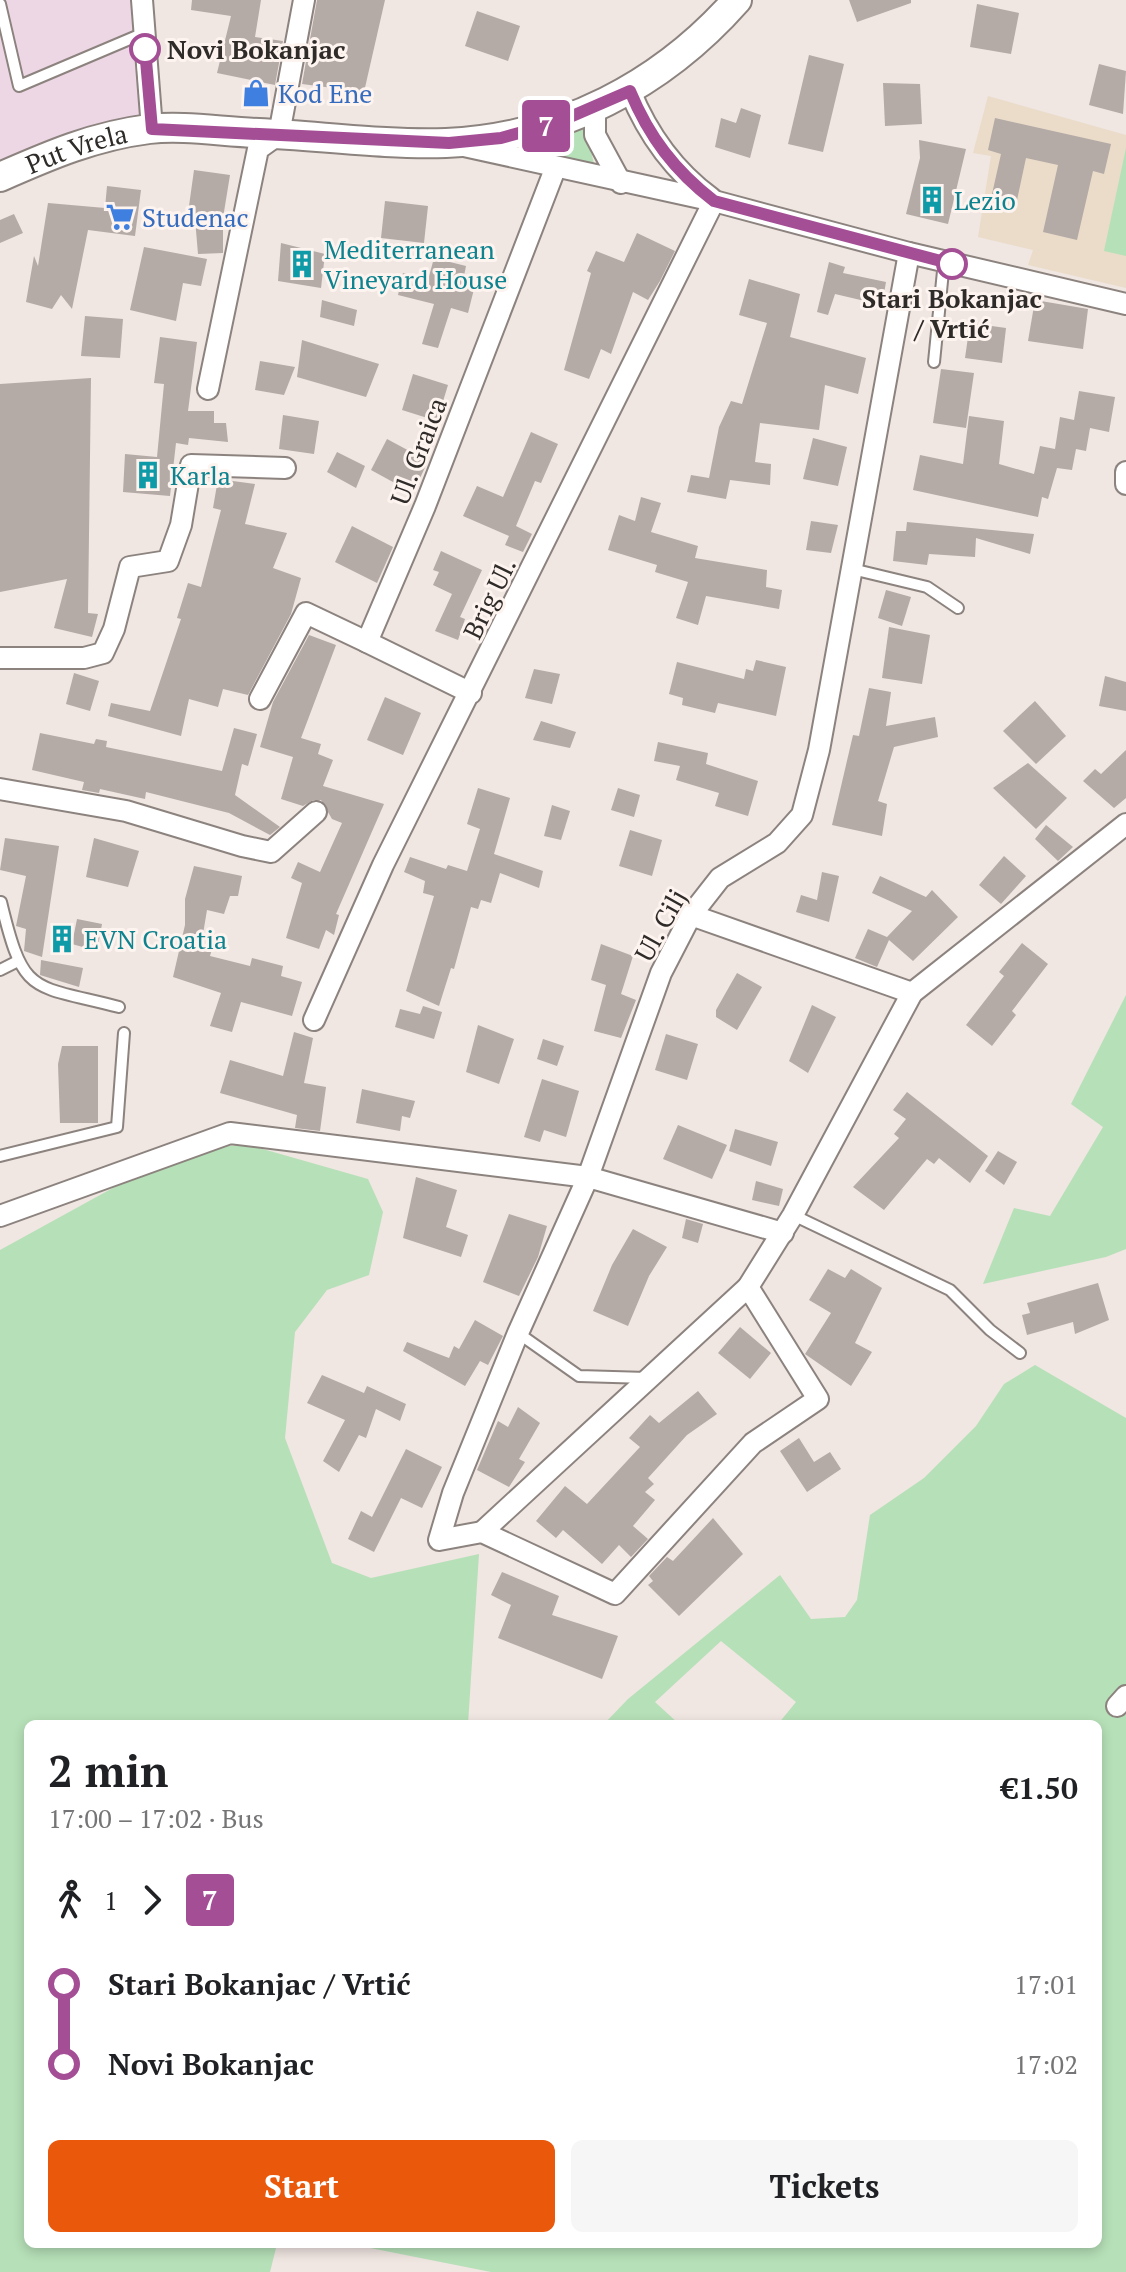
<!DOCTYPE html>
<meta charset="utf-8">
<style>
:root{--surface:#fff;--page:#f6f6f6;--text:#202124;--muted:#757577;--accent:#ea580c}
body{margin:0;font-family:"PT Serif",serif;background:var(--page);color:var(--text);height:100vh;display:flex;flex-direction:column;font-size:30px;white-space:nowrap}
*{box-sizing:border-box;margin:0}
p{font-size:26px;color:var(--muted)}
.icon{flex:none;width:44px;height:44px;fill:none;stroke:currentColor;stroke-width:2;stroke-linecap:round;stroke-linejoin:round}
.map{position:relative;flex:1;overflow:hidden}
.panel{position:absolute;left:24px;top:1720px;width:1078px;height:528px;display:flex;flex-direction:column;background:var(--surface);border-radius:12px;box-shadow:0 4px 12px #0003}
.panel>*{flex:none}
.badge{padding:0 16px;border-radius:6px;font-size:28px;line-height:52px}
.map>.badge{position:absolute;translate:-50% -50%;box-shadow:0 0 0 4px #fff}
.legs{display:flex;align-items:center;gap:12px;height:88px;padding:0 24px;font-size:26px}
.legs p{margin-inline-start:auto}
.headline{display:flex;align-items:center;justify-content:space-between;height:136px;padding:0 24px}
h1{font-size:44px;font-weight:700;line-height:60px}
.action{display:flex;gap:16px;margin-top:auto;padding:16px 24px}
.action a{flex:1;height:92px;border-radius:12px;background:var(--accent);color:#fff;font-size:32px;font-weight:700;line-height:92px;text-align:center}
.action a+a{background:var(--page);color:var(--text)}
ul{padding:0 24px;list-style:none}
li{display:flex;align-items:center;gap:28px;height:80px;font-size:30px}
li i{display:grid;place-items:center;width:12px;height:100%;margin:0 10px;background:currentColor}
li i::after{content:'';width:20px;height:20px;margin:-10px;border:6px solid;border-radius:50%;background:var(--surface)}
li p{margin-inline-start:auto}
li:first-child i{background:linear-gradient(#0000 50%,currentColor 0)}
li:last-child i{background:linear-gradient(currentColor 50%,#0000 0)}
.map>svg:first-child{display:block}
.industrial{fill:#edd7e5}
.education{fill:#eadcc9}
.green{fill:#b6e0b8}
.building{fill:#b4aaa6}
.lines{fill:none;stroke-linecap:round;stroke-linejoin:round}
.service-casing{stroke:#8c837f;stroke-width:14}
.minor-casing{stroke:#8c837f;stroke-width:24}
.secondary-casing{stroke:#8c837f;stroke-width:32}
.service{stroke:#fff;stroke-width:10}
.minor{stroke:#fff;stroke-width:20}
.secondary{stroke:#fff;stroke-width:28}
.line-1-casing{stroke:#fff;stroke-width:18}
.line-1{stroke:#a44f95;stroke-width:12}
.stop-1-dot{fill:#fff;stroke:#a44f95;stroke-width:4}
.labels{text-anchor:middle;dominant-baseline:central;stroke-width:6;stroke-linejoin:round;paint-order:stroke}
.stop-label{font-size:26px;font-weight:bold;fill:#2e2b29;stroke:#fdf3ef;text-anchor:start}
.shop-label{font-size:26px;fill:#366cbe;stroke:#fdf3ef;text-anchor:start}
.street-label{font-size:26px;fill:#2e2b29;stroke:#fdf3ef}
.culture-label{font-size:26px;fill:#0d838f;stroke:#fdf3ef;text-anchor:start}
</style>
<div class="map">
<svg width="1126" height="2272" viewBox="0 0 1126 2272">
<rect width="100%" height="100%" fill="#f0e6e2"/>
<path class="industrial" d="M0 0H144L152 129 0 185Z"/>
<path class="education" d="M988 96 1126 135V288L1028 265 1033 250 978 237 991 156 973 153Z"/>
<g class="green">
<path d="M585 126 595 168 513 151V145Z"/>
<path d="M1126 148V256L1104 251Z"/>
<path d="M1126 995V1249L1106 1257 983 1284 1014 1208 1050 1216 1103 1127 1071 1104Z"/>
<path d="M191 1145 252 1146 368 1179 383 1212 369 1275 327 1290 295 1332 285 1438 332 1563 371 1578 479 1554 468 1724H28V2244H277L270 2272H0V1250Z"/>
<path d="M1035 1365 1126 1418V2272H491L350 2244H1098V1724H778L796 1702 721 1641 655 1702 679 1724H604L628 1699 780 1575 811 1619 845 1617 857 1600 870 1515 924 1478 976 1426 1004 1384Z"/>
</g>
<g class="building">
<path d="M192 0H261L255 37 283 41 275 85 217 73 231 16 191 10Z"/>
<path d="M317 0H385L364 92 302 84Z"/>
<path d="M849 0H911V3L857 22Z"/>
<path d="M977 4 1019 13 1011 54 970 47Z"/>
<path d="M477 11 520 26 508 61 465 46Z"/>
<path d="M809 55 844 64 823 152 788 144Z"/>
<path d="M1099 64 1126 71 1123 114 1089 105Z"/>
<path d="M883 83 920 84 922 124 885 126Z"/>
<path d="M741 108 761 115 750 158 715 147 721 118 736 123Z"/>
<path d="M995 118 1111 144 1104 174 1093 171 1077 240 1043 232 1058 165 1026 158 1017 200 992 194 1001 154 988 150Z"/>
<path d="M919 140 966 149 948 224 906 214 920 158Z"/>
<path d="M194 170 230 175 223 218V253L198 254 194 207 189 206Z"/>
<path d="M107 186 141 190 135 236 88 230 72 309 61 295 52 309 26 302 34 256 38 266 48 203 105 208Z"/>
<path d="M385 201 428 206 424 243 381 238Z"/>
<path d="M14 214 23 233 0 243V220Z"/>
<path d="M637 233 675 251 660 281 648 300 633 292 611 354 601 349 589 379 564 370 591 273 587 271 596 251 624 262Z"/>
<path d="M281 243 325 254 321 288 278 281Z"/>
<path d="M144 247 207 259 201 286 183 283 176 321 130 310Z"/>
<path d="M434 258 466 266 462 286 474 289 468 313 451 308 438 348 422 344 434 304 398 295 403 273 428 280Z"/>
<path d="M829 262 845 267 843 273 886 282 882 305 835 294 828 315 817 312Z"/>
<path d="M749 279 800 294 790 337 866 358 858 394 825 385 819 430 760 423 755 462 771 464 770 485 730 480 726 499 687 492 691 475 709 478 719 427 731 401 742 404 767 323 739 315Z"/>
<path d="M322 300 357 310 354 326 320 317Z"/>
<path d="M1035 300 1088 309 1083 349 1028 341Z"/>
<path d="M85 316 123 319 120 358 81 356Z"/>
<path d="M970 323 1006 328 1002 363 965 358Z"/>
<path d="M160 337 197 342 188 411H214V423H226L228 442 189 438 188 445 176 443 170 496 123 492 125 454 157 457 164 384 154 383Z"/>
<path d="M302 340 379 364 366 397 297 377Z"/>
<path d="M260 361 295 367 284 395 255 390Z"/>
<path d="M941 369 974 373 966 428 933 423Z"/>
<path d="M413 374 448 385 437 421 402 410Z"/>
<path d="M91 378 88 613 98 614 92 637 54 628 67 579 0 592V384Z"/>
<path d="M1079 391 1115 397 1109 432 1090 428 1086 451 1076 449 1072 470 1057 468 1048 499 1042 497 1038 517 913 490 920 455 963 464 969 416 1004 421 999 464 1034 474 1040 446 1055 449 1060 417 1074 420Z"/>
<path d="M283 415 319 421 314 454 279 449Z"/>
<path d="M531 432 558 444 541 483 535 481 516 526 532 534 523 552 505 545 509 536 463 516 477 486 503 497Z"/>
<path d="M813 438 847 447 838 486 803 479Z"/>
<path d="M387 439 428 461 413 493 371 470Z"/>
<path d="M337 452 365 466 356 488 327 472Z"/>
<path d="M218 479 255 484 245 524 287 533 273 568 301 578 291 614 248 695 223 689 218 707 189 699 181 736 108 716 111 703 150 711 181 619 177 618 188 583 201 587 221 510 213 508Z"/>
<path d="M641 497 661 503 651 532 698 546 695 558 767 570 766 587 782 590 779 609 706 596 698 625 676 618 688 582 655 572 657 565 608 550 619 515 635 521Z"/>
<path d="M811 521 838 525 831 553 806 550Z"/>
<path d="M907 522 971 528 1034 534 1030 554 976 538 975 557 929 554 927 565 893 561 896 531H906Z"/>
<path d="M352 526 393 547 377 583 335 562Z"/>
<path d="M441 551 482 570 460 617 465 619 458 640 435 631 452 594 433 585 439 572 433 570Z"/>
<path d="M886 590 911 597 902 626 878 618Z"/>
<path d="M889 627 930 635 922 684 882 678Z"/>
<path d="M309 635 336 645 301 738 321 744 318 754 333 760 323 786 384 804 336 914 339 915 334 935 326 930 319 949 286 938 302 883 291 878 298 862 320 872 342 823 332 819 321 800H313L303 806 281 799 293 757 260 747 273 702Z"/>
<path d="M756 660 786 667 776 716 718 703 715 713 682 705 683 698 669 694 677 662 744 679 746 669 753 671Z"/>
<path d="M534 669 560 674 552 704 525 698Z"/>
<path d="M74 673 99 681 90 711 66 704Z"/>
<path d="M1105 676 1126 682V711L1099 706Z"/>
<path d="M869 688 891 692 886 726 935 717 938 737 894 747 878 801 887 804 882 836 832 825 853 735 859 736Z"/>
<path d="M385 697 421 713 403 755 367 740Z"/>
<path d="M1035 701 1066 736 1036 764 1003 731Z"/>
<path d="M541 721 576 732 570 748 533 740Z"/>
<path d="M234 728 257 734 248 766 242 764 235 795 280 827 270 835 229 813 146 792 145 799 100 789 99 793 82 790 84 782 32 770 40 733 94 744 96 739 107 741 106 747 222 771Z"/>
<path d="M658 742 708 753 706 764 758 781 748 816 715 806 719 793 676 780 680 766 654 761Z"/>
<path d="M1126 750V798L1114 808 1083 781 1095 769 1101 774Z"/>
<path d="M1028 763 1067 798 1036 829 993 788Z"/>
<path d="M478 788 510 798 494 854 543 871 539 888 500 873 491 903 481 900 478 909 471 907 454 969 451 968 439 1006 406 991 434 896 423 893 425 881 404 872 410 857 446 869 448 865 467 871 480 829 467 824Z"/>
<path d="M618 788 640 795 634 817 611 810Z"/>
<path d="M552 805 570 811 561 840 544 836Z"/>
<path d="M1046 825 1073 847 1058 861 1035 839Z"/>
<path d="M630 830 662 840 652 876 619 866Z"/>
<path d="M5 838 59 846 42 957 24 951 26 929 16 926 26 876 0 870Z"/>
<path d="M94 838 139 851 128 887 86 877Z"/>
<path d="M1004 856 1026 876 1001 904 979 885Z"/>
<path d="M194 866 242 876 238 896H230L224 914 207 910 201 946 212 949 210 956 250 966 252 958 283 966 281 976 302 982 292 1016 241 1002 232 1032 210 1026 221 993 173 977 185 925V899Z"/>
<path d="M822 872 839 876 829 922 796 912 801 895 817 900Z"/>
<path d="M880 876 926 897 932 890 958 917 913 961 889 940 877 967 855 958 868 929 887 937 912 911 872 893Z"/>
<path d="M77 919 102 924 97 951 72 944Z"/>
<path d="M1022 943 1048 964 1012 1011 1016 1015 992 1046 966 1025 1004 976 999 972Z"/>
<path d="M601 944 633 956 621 994 636 1000 621 1038 594 1031 606 985 591 980Z"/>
<path d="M41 960 83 968 79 987 40 975Z"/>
<path d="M737 973 762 987 737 1030 716 1017V1010Z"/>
<path d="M812 1005 836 1017 808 1073 789 1061Z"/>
<path d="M423 1006 442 1012 434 1039 395 1027 400 1009 420 1014Z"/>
<path d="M478 1025 514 1039 499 1084 466 1072Z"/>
<path d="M294 1032 313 1038 304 1083 326 1087 320 1131 295 1128 297 1115 220 1093 230 1060 283 1076Z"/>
<path d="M666 1034 698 1044 687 1080 655 1070Z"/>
<path d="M543 1039 564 1046 557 1066 537 1059Z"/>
<path d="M62 1046H98V1123H60L58 1064Z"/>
<path d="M542 1079 579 1091 566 1137 544 1130 540 1142 524 1137Z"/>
<path d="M362 1089 415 1101 410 1118 402 1116 400 1131 356 1123Z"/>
<path d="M907 1092 988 1156 970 1183 939 1158 934 1164 927 1159 884 1210 853 1187 899 1138 894 1134 906 1119 893 1110Z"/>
<path d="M678 1125 727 1145 712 1179 663 1159Z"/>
<path d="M735 1129 778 1142 771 1166 729 1151Z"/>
<path d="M998 1151 1017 1162 1004 1185 985 1171Z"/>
<path d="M416 1177 457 1190 446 1227 468 1235 461 1257 403 1238Z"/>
<path d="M756 1181 783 1189 779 1206 752 1200Z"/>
<path d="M509 1214 547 1226 538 1257 519 1296 483 1282Z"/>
<path d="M686 1219 703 1224 698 1243 682 1238Z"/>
<path d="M633 1229 667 1247 649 1276 628 1326 593 1311 612 1265Z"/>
<path d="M828 1269 845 1278 851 1269 882 1288 855 1343 872 1352 851 1386 805 1354 831 1313 809 1300Z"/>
<path d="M1098 1283 1109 1320 1075 1334 1073 1322 1027 1335 1022 1315 1030 1313 1027 1303Z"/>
<path d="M475 1320 503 1336 488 1365 480 1361 465 1386 403 1351 407 1342 449 1358 454 1346 459 1349Z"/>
<path d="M740 1327 771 1353 750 1379 718 1353Z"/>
<path d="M322 1375 364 1393 367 1386 406 1404 400 1421 376 1409 366 1438 359 1435 339 1472 323 1461 345 1420 307 1403Z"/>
<path d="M698 1391 717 1414 687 1435 648 1478 654 1484 645 1492 655 1500 633 1526 648 1539 631 1557 619 1545 602 1564 563 1530 556 1538 536 1521 565 1486 587 1504 640 1447 629 1438 650 1415 659 1423Z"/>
<path d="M518 1407 540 1423 519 1459 525 1462 509 1487 477 1470 498 1421 508 1427Z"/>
<path d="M799 1438 814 1462 830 1452 841 1469 807 1492 780 1451Z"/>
<path d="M406 1449 442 1467 422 1508 401 1498 374 1552 348 1539 361 1511 372 1517Z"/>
<path d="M713 1518 743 1554 679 1616 648 1585 653 1581 649 1576 667 1557 673 1561Z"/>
<path d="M502 1572 559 1596 552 1615 618 1636 602 1679 498 1638 511 1605 491 1595Z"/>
</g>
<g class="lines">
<defs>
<g id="service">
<path d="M0 4 19 86 144 33"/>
<path d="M934 362 944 261"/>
<path d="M852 569 927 587 958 608"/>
<path d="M1 902C24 997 30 984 119 1007"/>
<path d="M0 970 18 961"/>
<path d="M0 1156 117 1127 124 1033"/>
<path d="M793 1215 950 1290 990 1330 1020 1353"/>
<path d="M518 1333 579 1376 647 1378"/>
</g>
<g id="minor">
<path d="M142 0 152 129"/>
<path d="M630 91C648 135 673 170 711 198"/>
<path d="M595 109V135L621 183"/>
<path d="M464 146 714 201 909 253 1126 304"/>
<path d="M208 389 258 149 279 134 304 0"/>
<path d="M1126 472V484"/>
<path d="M0 658H84L103 653 114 629 130 567 168 561 181 525 191 465 285 468"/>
<path d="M471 693 367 642 425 506 555 169"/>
<path d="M260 699 306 613 367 642"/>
<path d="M0 789 126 811 242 846 271 852 316 812"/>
<path d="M691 915 912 993"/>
<path d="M314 1020 383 865 714 201"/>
<path d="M0 1216 230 1133 588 1177 783 1233"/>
<path d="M748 1287 818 1399 753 1443 615 1594 482 1532 439 1540 453 1493 518 1333 588 1177 661 973 691 915 720 878 777 843 802 815 819 750 909 253"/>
<path d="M482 1532 748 1287 793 1215 912 993 1126 824"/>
<path d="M1117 1706 1126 1696"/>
</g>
<g id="secondary">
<path id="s1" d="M0 177C50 155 94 136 149 129 184 125 223 132 259 133 321 136 384 145 446 143 561 138 662 85 737 0"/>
</g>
</defs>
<use href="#service" class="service-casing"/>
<use href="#minor" class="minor-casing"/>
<use href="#secondary" class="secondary-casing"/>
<use href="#service" class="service"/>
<use href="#minor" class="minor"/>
<use href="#secondary" class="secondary"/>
</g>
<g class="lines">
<defs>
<path id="line-1" d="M145 49 152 129 449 143 501 138 556 123 630 91C649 137 675 171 714 201L952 264"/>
</defs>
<use href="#line-1" class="line-1-casing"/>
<use href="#line-1" class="line-1"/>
</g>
<defs>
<symbol id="shop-bare" viewBox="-9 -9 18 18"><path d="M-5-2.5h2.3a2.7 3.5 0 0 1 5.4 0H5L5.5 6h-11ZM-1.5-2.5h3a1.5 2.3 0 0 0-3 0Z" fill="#3f7fe0" stroke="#fdf3ef" stroke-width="2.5" paint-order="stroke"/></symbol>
<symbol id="building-bare" viewBox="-9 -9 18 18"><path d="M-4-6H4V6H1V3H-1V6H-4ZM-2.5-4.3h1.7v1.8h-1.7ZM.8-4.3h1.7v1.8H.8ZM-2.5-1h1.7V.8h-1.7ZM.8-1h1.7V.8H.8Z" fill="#0f9aa8" stroke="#fdf3ef" stroke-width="2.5" paint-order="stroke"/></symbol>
<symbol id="supermarket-bare" viewBox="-9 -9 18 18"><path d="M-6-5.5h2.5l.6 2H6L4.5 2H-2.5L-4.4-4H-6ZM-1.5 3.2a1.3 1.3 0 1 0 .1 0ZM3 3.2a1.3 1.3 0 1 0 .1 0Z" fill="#3f7fe0" stroke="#fdf3ef" stroke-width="2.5" paint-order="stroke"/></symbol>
</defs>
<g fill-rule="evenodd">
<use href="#shop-bare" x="236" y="73" width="40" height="40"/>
<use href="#building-bare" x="912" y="180" width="40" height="40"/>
<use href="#supermarket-bare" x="100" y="197" width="40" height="40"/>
<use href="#building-bare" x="282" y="244" width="40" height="40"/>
<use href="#building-bare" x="128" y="455" width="40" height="40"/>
<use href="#building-bare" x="42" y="919" width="40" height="40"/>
</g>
<g class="stop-1-dot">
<circle cx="145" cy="49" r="14"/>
<circle cx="952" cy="264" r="14"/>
</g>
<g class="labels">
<g class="stop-label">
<text x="167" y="49">Novi Bokanjac</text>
<text x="952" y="298" text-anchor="middle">Stari Bokanjac<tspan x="952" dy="30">/ Vrtić</tspan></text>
</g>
<g class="shop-label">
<text x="278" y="93">Kod Ene</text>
<text x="142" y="217">Studenac</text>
</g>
<g class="street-label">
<text stroke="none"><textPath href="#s1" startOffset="82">Put Vrela</textPath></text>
<text transform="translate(418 451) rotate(-69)">Ul. Graica</text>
<text transform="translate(489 598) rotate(-64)">Brig Ul.</text>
<text transform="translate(660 925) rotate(-61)">Ul. Cilj</text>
</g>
<g class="culture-label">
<text x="954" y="200">Lezio</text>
<text x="324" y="249">Mediterranean<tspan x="324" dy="30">Vineyard House</tspan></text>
<text x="170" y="475">Karla</text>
<text x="84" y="939">EVN Croatia</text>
</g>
</g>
</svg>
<b class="badge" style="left:546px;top:126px;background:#a44f95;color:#fff">7</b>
<section class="panel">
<div class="headline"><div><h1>2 min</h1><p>17:00 – 17:02 · Bus</p></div><b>€1.50</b></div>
<div class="legs"><svg class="icon" aria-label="walk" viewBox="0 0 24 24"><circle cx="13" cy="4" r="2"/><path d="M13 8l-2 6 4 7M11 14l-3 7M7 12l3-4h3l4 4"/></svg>1<svg class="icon" aria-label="forward" viewBox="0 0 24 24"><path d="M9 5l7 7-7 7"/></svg><b class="badge" style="background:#a44f95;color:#fff">7</b></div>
<ul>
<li><i style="color:#a44f95"></i><b>Stari Bokanjac / Vrtić</b><p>17:01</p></li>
<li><i style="color:#a44f95"></i><b>Novi Bokanjac</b><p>17:02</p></li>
</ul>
<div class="action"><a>Start</a><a>Tickets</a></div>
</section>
</div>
